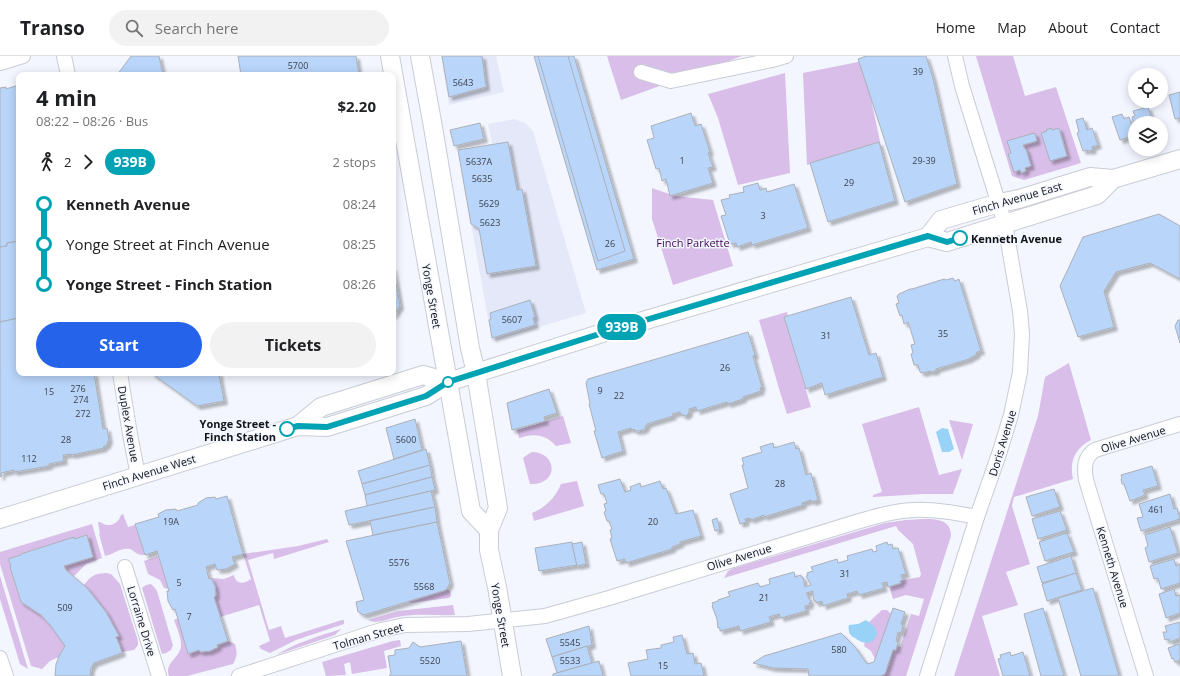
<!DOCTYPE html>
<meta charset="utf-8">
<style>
:root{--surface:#fff;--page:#f2f2f2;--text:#202124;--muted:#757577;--line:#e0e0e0;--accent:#2563eb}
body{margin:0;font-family:"Open Sans",sans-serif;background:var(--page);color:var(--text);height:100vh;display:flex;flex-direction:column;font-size:15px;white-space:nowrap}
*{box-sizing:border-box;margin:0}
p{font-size:13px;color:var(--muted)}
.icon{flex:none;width:22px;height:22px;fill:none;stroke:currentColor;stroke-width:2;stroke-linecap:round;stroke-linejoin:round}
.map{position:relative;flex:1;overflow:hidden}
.side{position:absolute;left:16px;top:16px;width:380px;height:304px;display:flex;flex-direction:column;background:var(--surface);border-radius:8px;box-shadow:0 2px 10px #0003}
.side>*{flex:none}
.badge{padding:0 8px;border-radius:13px;font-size:14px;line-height:26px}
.fabs{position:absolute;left:1128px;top:12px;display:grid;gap:8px}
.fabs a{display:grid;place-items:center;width:40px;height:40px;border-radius:50%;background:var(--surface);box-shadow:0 2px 10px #0003;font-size:20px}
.map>.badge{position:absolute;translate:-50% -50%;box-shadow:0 0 0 2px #fff}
.legs{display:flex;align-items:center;gap:6px;height:44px;padding:0 20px;font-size:13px}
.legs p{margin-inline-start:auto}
.summary{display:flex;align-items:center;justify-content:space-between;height:68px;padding:0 20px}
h1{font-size:22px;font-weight:700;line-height:30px}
.primary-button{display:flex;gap:8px;margin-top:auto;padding:8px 20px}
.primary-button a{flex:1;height:46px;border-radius:24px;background:var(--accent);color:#fff;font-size:16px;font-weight:700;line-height:46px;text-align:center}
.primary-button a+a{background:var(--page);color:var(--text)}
ul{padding:0 20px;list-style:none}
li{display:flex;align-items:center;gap:14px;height:40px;font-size:15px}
li i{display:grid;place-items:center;width:6px;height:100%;margin:0 5px;background:currentColor}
li i::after{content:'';width:10px;height:10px;margin:-5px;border:3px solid;border-radius:50%;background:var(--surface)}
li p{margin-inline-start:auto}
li:first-child i{background:linear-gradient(#0000 50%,currentColor 0)}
li:last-child i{background:linear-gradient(currentColor 50%,#0000 0)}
header{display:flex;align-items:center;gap:24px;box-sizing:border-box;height:56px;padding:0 20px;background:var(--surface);border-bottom:1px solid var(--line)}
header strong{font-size:19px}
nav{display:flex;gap:22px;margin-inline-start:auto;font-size:14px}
.search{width:280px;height:36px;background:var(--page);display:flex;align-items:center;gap:10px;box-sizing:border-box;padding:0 14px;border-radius:22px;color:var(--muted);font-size:15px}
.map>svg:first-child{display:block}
.built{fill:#e4e8f9}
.green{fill:#d8bee8}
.water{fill:#98d2f7}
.building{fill:#b9d5fa;stroke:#abb0b8;filter:url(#shadow)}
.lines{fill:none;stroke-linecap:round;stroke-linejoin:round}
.minor-casing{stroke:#c9ccd5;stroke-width:16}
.major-casing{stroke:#c9ccd5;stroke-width:20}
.minor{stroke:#fff;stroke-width:14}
.major{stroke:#fff;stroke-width:18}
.line-1-casing{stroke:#fff;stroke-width:9}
.line-1{stroke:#00a3b4;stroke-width:6}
.stop-1-dot{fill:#fff;stroke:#00a3b4;stroke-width:2}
.labels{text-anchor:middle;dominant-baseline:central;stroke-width:3;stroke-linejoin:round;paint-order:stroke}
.number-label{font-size:9px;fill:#3c444f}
.street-label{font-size:11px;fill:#121316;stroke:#f3f6ff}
.stop-label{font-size:11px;font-weight:bold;fill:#121316;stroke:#f3f6ff;text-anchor:start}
.park-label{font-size:11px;fill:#3e0755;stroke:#f3f6ff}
</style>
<header>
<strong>Transo</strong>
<div class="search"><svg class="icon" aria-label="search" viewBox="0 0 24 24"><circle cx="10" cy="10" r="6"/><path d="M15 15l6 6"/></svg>Search here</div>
<nav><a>Home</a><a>Map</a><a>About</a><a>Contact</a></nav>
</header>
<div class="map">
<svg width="1180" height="620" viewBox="0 0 1180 620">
<defs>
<filter id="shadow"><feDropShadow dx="3.5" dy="3.5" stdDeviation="1" flood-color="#0004"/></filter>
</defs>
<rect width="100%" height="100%" fill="#f3f6ff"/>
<g class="built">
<path d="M441 0H496L504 36 449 49Z"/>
<path d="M514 63 525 67 533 75 586 257 492 285 458 94 492 88 488 68Z"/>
</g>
<g class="green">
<path d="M607 0H742L621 44Z"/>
<path d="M976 0H1013L1025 40 1056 31 1081 107 1024 124 1012 120Z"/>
<path d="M863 5 881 90 807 109 803 17Z"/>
<path d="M785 17 790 117 738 129 718 62 708 38Z"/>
<path d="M652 132 675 140 713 144 733 210 673 229 652 163Z"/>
<path d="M787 256 788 260 784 261 811 351 787 358 780 336 759 264Z"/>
<path d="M1069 307 1091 384C1075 392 1069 406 1073 423L1014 441 1012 450 1030 508 1006 516 1018 549 982 560 1000 620H954L1038 360 1045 321Z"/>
<path d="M919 351 939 419 962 413 953 438H923L873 441V439L882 436 862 368Z"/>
<path d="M563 360 571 387 556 390C546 378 533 377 519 382L517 374Z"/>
<path d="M949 364 973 368 962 404Z"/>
<path d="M532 396C557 396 560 429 530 428L523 402 527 399Z"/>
<path d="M577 425 584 450 534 465 532 457C545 452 556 441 561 428Z"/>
<path d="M123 458 128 471 135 469 145 499C143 499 140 499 138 498 135 497 133 494 130 493 121 491 114 498 105 500L99 478H100L98 466H100C108 472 118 469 121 459Z"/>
<path d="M923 463C936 463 951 463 951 480L906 620H880L885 618 893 594H896L897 590 902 591 901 588 911 558 919 560 924 543 906 539 893 543 889 530 901 527 900 525 903 524 920 521 921 518 913 488 898 474 896 470 724 522 728 515 734 512 885 467 906 464Z"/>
<path d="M92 468 102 502 86 508 74 520 66 514 64 510 93 501 87 479 74 483V481L21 498V499L8 503 11 510 10 511 21 546 41 559 51 570 65 590 59 601 50 605 42 613 31 610 0 508V496Z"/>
<path d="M327 483 329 486 274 503 273 497 248 504 269 574 281 570 285 582 342 564H344V568L296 584 270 597 261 593 259 590 270 585 259 549 220 561 214 541 216 540 215 530 211 522 224 523 234 519C236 529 244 528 251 523L243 498 298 490Z"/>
<path d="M158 500 169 533 164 532 160 524 148 518 144 505Z"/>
<path d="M106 517 111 518 120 528 138 585V589L134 594 122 596 116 581 119 580C109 561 98 545 84 529 92 519 94 518 106 517Z"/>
<path d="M0 520 28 613 20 608 0 543Z"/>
<path d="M151 528 154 531 157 535 172 586 173 589 171 594 166 597 162 598 142 532 146 529Z"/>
<path d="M447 533 450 535 451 540 449 542 410 547V545Z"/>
<path d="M453 549 455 559C436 560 417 557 398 561 389 562 377 569 368 564L398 555Z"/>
<path d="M882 554H887L891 558 875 603 871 595 864 590 869 566Z"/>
<path d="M178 562 188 598 199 594 200 596 210 595 218 591 217 589 228 585 235 588C237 597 238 599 233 608L187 620H169C164 606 181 602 181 589 181 581 177 572 174 564Z"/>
<path d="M341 573 335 579 276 599C296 587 318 580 341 573Z"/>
<path d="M400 584 401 590 384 595 387 612 352 618 350 606 344 608 346 619 326 620 322 606 393 585Z"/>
</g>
<g class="water">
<path d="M942 372 948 373 954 393 949 396H942L936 376Z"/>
<path d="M866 564 875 571 877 577C875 589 863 589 855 582 853 581 851 580 850 578 849 577 848 571 849 569L858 568Z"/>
</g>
<g class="building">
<path d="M131 0H159L163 19H117Z"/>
<path d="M238 0H356L359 19H241Z"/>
<path d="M442 0H482L486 31 449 41Z"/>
<path d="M534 0H574L634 203 597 214Z"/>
<path d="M538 0H568L625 195 598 205Z"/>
<path d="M866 0H926L933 22 957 128 905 146 858 3Z"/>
<path d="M19 29V185L7 187V190L0 191V32L6 31V33Z"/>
<path d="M1180 36V62L1175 63 1169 39Z"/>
<path d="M1148 51 1153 67H1135V71L1132 61 1135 60 1133 55Z"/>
<path d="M691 57 695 70 701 68 710 96 708 97 713 111 708 112 713 127 670 140 666 123 662 125 659 112 656 113 647 84 654 82 651 70Z"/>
<path d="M1122 58 1124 63 1129 61 1135 79 1120 84 1112 61Z"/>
<path d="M1083 62 1087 74 1092 72 1098 89 1092 91 1093 94 1088 95 1087 94 1083 95 1077 77 1079 76 1076 64Z"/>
<path d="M480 67 484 83 454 90 450 74Z"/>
<path d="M1051 72 1052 74 1059 72 1067 100 1050 105 1041 77 1047 75 1046 74Z"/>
<path d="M1034 77V78L1035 77 1037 85 1023 89 1025 93H1026L1031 110 1025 112 1026 115 1021 117 1020 114 1014 116 1008 98 1011 97 1007 85Z"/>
<path d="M508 86 517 134 522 133 536 210 487 218 479 173 471 168 458 94Z"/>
<path d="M879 86 895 145 828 166 810 107Z"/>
<path d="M758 127 760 134 766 132 767 136 794 128 808 172 752 189 751 186 737 191 736 187 730 188 721 160 726 159 721 144 730 142 729 139 744 136 743 131Z"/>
<path d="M1159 158 1180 170V223L1150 207 1116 216 1104 235 1114 271 1078 281 1060 230 1083 181Z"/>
<path d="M19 185V262L0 266V191L7 190V187Z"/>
<path d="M393 211 400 250 393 260Z"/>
<path d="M953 222 955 225 959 223 981 295 977 296 976 299 970 302 969 303 936 313V315L931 316 930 315 923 317 920 316 918 309H914L911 298 913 297 911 289 915 288 908 266 904 268 902 259 900 260 896 248 899 247 897 240 899 238 910 233H912L941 224 944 223 946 224Z"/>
<path d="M851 241 869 299 876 297 883 321 825 339 822 327 806 333 784 261Z"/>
<path d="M530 244 535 261 533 262 535 269 492 282 489 264 491 263 490 257Z"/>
<path d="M19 262V317H94L103 373 107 372 109 385H108L107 389 103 391 104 392 72 399 71 398 63 399 64 405 49 408V410L14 416V414L1 417 2 420 0 421V266Z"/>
<path d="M1178 264H1180V287L1175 270Z"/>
<path d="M748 276 755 299 753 300 762 331 760 332 761 335 743 341V343L728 348 727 346 697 355 696 351 689 353V357L686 360 682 359 680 356 672 358 673 360 647 368V370H645L646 372 643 374 638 375H635L634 373 632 374 631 372 618 376 623 395 602 402 594 375H596L589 348H590L586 327 588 323Z"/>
<path d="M151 317H218L220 318 219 319 224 345 197 350Z"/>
<path d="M549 333 557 357 544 361 545 365 512 374 507 347Z"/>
<path d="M415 363 422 394 394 403 386 372Z"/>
<path d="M794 386 796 393 799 392 806 419 811 417 818 444 812 446 811 444 802 447 803 449 764 461V459L751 464 750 462 745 463 746 466 740 468 730 438 748 432 742 409H744L742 402 762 396 760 391 766 389 773 387 774 392Z"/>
<path d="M426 393 430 409 362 428 358 415Z"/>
<path d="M430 409 432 421 365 439 362 428Z"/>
<path d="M1152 410 1158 430 1143 434 1145 439 1130 445 1124 428H1122L1121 423 1122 422 1121 419Z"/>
<path d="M432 421 435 434 367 450 365 439Z"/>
<path d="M620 423 625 436 631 434 630 431 640 427 641 431 660 425 663 433 666 432 676 458 693 454 701 480 680 486V488L672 491V493L626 507 625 503 617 505 610 483 612 482 610 474 612 473 609 465H607L604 456 606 455 604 448 607 447 604 438H601L598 429Z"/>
<path d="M1054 433 1060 451 1032 460 1026 441Z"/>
<path d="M431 435 435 451 349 469 345 455Z"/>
<path d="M1170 438 1174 453 1177 452 1180 463 1141 475 1137 462 1143 461 1139 448Z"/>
<path d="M227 440 243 498 232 501 235 508 226 513 217 514 215 508 206 511 209 523 211 522 215 530 216 540 214 541 228 585 217 589 218 591 210 595 200 596 199 594 188 598 175 553 173 554 168 545 167 535H169L157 495 145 499 135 468 159 461 158 458 166 454 176 453 177 455 198 449V447L206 442 215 441 216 443Z"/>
<path d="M435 451 437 466 373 479 370 465Z"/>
<path d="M1060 455 1067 474 1038 483 1032 463Z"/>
<path d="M717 462 720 473 715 475 712 464Z"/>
<path d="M437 466 450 527 446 534 364 559 358 556 356 546 364 544 346 485Z"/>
<path d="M1170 471 1178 497 1149 506 1145 492 1148 490 1145 479Z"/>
<path d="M1067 477 1074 496 1045 505 1039 486Z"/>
<path d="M87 479 93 501 64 510 66 514 87 532 106 556 119 580 116 581 120 590 122 597 94 607 91 612 90 620H55L56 608 60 598 65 590 51 570 41 559 21 546 10 511 11 510 8 503 21 499V498L74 481V483Z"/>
<path d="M572 486 577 509 539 515 535 492Z"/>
<path d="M582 486 586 508 577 510 572 488Z"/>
<path d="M887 486 888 489 892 488 893 493 898 492 906 518 901 519 903 524 900 525 901 527 888 531 887 526 882 527 884 532 859 539 857 535 847 538 848 542 823 550 822 545 816 547V545H814L813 540V535L806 537 811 546 809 547 810 549 805 550 806 555 781 562 779 558 769 561 771 566 740 575 739 570 720 575V572H718L717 563 712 550 713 549 712 547 718 545V544L730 540 728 536 758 527 760 531 770 528 769 523 794 516 795 521 801 519V521H803L805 531 811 529 806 520 808 519 807 517 813 515 811 511 837 503 838 507 848 504 847 500 872 493 873 496 877 495 876 490Z"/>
<path d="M1071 500 1076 517 1042 527 1037 511Z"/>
<path d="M1174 503 1176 510 1180 508V527L1161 533 1158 522 1154 523 1150 510Z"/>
<path d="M1076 517 1082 534 1047 545 1042 528Z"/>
<path d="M1093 532 1119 620H1081L1058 542Z"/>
<path d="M1174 533 1176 540 1180 539V557L1166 562 1159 538Z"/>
<path d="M893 552 905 556 901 568 903 569 901 577 898 576 896 585 898 586 896 594H893L885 618 880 620H809L808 613 773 612 753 607 764 600 841 577 855 591 867 608 874 606Z"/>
<path d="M1043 552 1064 620H1041L1024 558Z"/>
<path d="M1180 566V582L1170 586 1169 583 1165 584 1163 576H1167L1165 570Z"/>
<path d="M589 570 592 589 552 601 546 583Z"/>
<path d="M682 579 687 598 693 597 695 608 701 607 704 620H631L628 607 648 603 646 594 661 592V589L674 586 673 581Z"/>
<path d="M461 585 467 620H389L391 618 388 600 395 599V594L409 592 413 586 420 591Z"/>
<path d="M1180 588V604L1175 606 1173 602 1172 603 1168 592Z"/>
<path d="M587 590 592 607 557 617 552 601Z"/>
<path d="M1010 596 1011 600 1023 596 1030 620H1003L998 603 1001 602 1000 599Z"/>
<path d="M599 605 603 620H553V618Z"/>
</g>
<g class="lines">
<defs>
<g id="minor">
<path d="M64 0 68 19"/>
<path d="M0 7 23 0"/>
<path d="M641 16 671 25 772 4 786 0"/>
<path d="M120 317 130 378 138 420"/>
<path d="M125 511 159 620"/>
<path d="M0 602 6 620"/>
<path d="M239 620 381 574 405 569 468 568 545 560 609 542 853 467C873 461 893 455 913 454 935 453 956 457 977 461"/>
<path d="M927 620 977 461 999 398 1011 359 1020 316 1022 278 1020 255 1005 168 962 30 955 0"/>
<path d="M1146 620 1086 424C1084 412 1084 401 1095 394L1180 368"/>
</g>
<g id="major">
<path d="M390 0 471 455 489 474"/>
<path d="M420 0 433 71 470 292 476 317 498 452 489 474V494L497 531 512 620"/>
<path d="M928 181 941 164 999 147 1019 143 1090 121 1113 123 1180 103"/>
<path d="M298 370 321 351 423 319 448 326"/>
<path d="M0 463 298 370 327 371 426 340 448 326 612 274 928 181 947 186 1097 139 1113 123"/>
</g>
</defs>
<use href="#minor" class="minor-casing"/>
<use href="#major" class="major-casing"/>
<use href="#minor" class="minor"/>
<use href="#major" class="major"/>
</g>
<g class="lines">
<defs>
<path id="line-1" d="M287 373 298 370 327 371 426 340 448 326 612 274 928 180 947 186 960 182"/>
</defs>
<use href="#line-1" class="line-1-casing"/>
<use href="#line-1" class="line-1"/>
</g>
<g class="stop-1-dot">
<circle cx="960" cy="182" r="7"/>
<circle cx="448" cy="326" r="5"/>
<circle cx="287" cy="373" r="7"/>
</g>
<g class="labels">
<g class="number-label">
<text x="298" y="9">5700</text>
<text x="918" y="15">39</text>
<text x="463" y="26">5643</text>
<text x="682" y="104">1</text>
<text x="924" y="104">29-39</text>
<text x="479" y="105">5637A</text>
<text x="482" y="122">5635</text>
<text x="849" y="126">29</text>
<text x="489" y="147">5629</text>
<text x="763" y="159">3</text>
<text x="490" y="166">5623</text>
<text x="610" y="187">26</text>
<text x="512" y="263">5607</text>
<text x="943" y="277">35</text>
<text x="826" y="279">31</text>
<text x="725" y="311">26</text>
<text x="78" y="332">276</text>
<text x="600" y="334">9</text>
<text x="49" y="335">15</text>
<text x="619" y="339">22</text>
<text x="81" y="343">274</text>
<text x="83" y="357">272</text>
<text x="66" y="383">28</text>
<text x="406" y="383">5600</text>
<text x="29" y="402">112</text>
<text x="780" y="427">28</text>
<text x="1156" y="453">461</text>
<text x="171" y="465">19A</text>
<text x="653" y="465">20</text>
<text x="399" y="506">5576</text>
<text x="845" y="517">31</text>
<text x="179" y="526">5</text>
<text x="424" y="530">5568</text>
<text x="764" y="541">21</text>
<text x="65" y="551">509</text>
<text x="189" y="560">7</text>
<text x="570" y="586">5545</text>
<text x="839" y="593">580</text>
<text x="430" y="604">5520</text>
<text x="570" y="604">5533</text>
<text x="663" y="609">15</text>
</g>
<g class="street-label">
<text transform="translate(1017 142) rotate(-16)">Finch Avenue East</text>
<text transform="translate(432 240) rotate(80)">Yonge Street</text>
<text transform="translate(129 368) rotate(80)">Duplex Avenue</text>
<text transform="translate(1133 383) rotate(-17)">Olive Avenue</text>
<text transform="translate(1002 387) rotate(-73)">Doris Avenue</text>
<text transform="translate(149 416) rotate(-17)">Finch Avenue West</text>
<text transform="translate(739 501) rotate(-17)">Olive Avenue</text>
<text transform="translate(1113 511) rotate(73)">Kenneth Avenue</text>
<text transform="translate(501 559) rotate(80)">Yonge Street</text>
<text transform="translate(142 565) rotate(73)">Lorraine Drive</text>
<text transform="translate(368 580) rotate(-16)">Tolman Street</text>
</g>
<g class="stop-label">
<text x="971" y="182">Kenneth Avenue</text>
<text x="276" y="367" text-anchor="end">Yonge Street -<tspan x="276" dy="13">Finch Station</tspan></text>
</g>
<g class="park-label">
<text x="693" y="186">Finch Parkette</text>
</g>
</g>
</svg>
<div class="fabs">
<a><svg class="icon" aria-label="locate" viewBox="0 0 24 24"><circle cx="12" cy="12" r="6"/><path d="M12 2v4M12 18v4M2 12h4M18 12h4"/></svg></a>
<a><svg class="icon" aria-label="layers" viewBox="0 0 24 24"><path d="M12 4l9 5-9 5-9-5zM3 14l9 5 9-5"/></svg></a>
</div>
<b class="badge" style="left:622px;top:271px;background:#00a3b4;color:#fff">939B</b>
<section class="side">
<div class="summary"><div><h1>4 min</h1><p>08:22 – 08:26 · Bus</p></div><b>$2.20</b></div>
<div class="legs"><svg class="icon" aria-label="walk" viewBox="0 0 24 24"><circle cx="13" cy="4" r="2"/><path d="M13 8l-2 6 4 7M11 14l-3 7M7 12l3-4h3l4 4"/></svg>2<svg class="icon" aria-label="forward" viewBox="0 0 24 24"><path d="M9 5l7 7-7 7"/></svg><b class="badge" style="background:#00a3b4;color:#fff">939B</b><p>2 stops</p></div>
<ul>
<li><i style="color:#00a3b4"></i><b>Kenneth Avenue</b><p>08:24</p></li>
<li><i style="color:#00a3b4"></i><span>Yonge Street at Finch Avenue</span><p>08:25</p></li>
<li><i style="color:#00a3b4"></i><b>Yonge Street - Finch Station</b><p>08:26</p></li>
</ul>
<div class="primary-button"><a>Start</a><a>Tickets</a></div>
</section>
</div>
